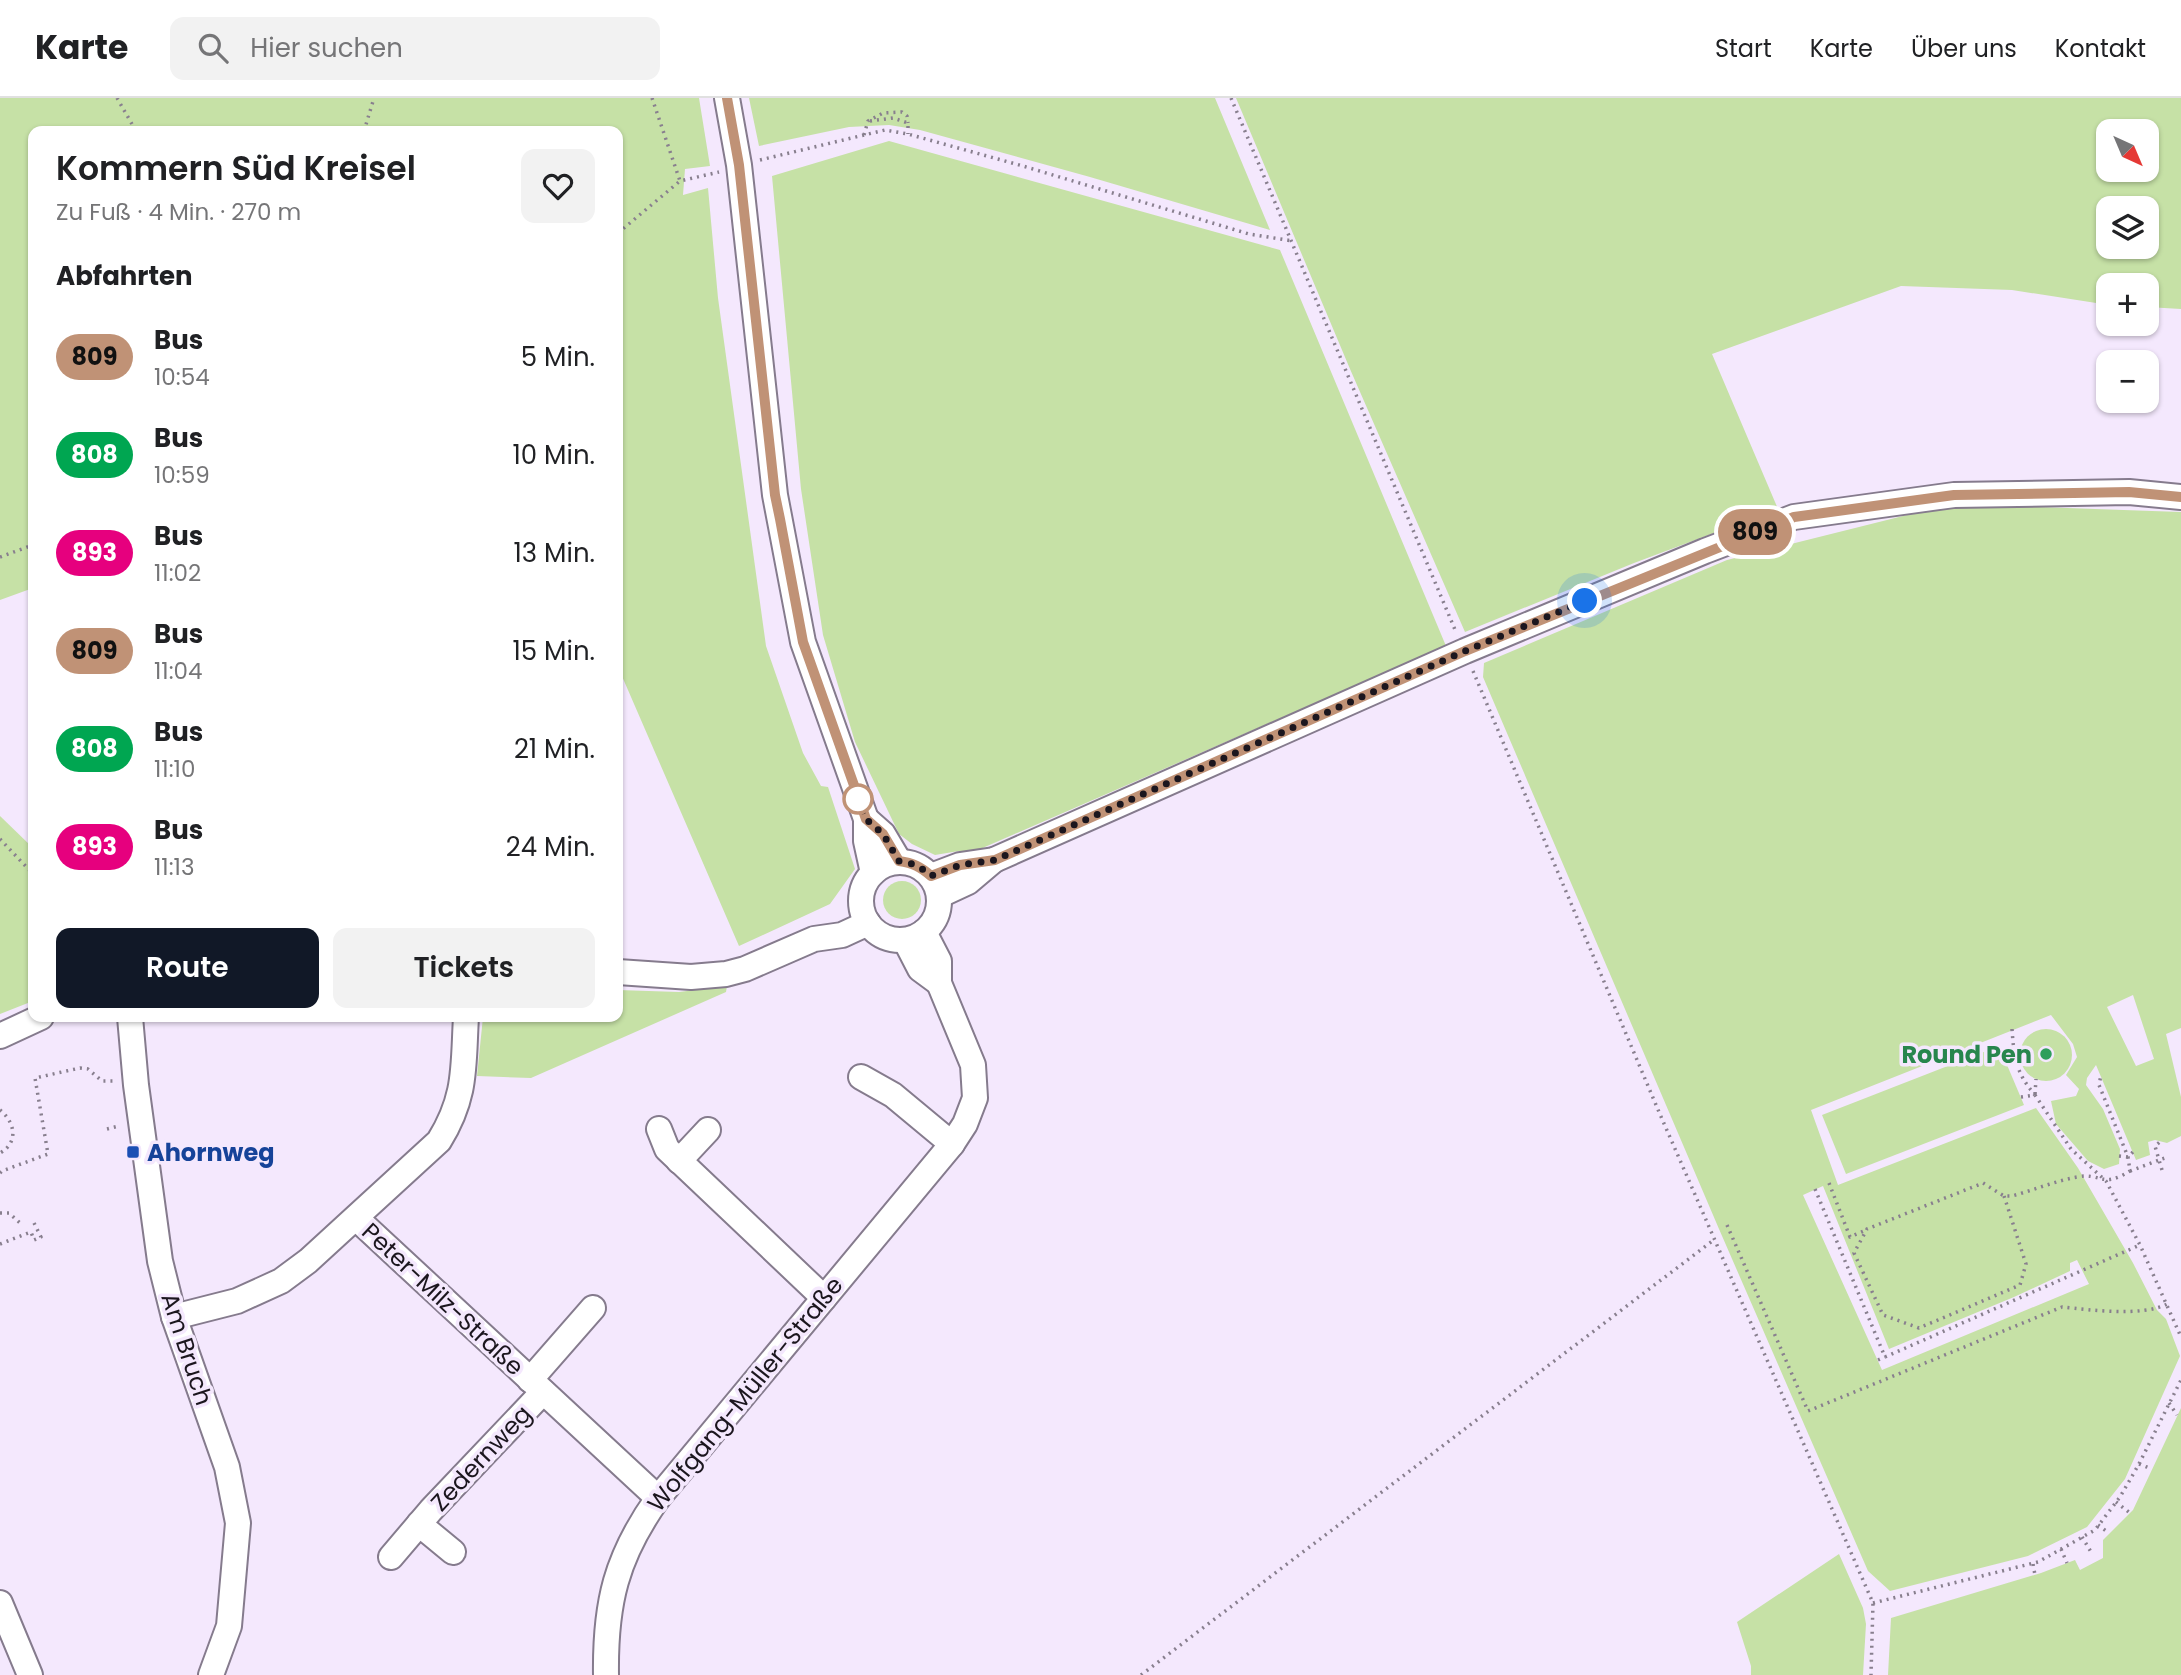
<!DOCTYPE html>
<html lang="de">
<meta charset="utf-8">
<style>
:root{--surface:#fff;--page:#f2f2f2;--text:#202124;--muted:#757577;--line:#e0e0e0;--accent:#111827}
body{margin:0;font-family:Poppins,sans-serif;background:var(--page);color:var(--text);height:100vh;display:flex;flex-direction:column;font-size:26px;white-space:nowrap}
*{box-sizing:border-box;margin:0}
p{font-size:23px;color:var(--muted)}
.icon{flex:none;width:38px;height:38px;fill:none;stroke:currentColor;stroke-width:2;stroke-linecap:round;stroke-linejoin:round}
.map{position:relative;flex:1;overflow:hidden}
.sheet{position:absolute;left:28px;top:28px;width:595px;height:896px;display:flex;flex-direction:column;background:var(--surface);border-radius:14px;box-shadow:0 2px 5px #0004}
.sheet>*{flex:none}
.badge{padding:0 14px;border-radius:23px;font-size:24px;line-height:46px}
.needle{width:46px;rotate:136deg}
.buttons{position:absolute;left:2096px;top:21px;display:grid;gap:14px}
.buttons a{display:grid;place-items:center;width:63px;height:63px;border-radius:14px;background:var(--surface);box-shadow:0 2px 5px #0004;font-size:35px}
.you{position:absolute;width:35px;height:35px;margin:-18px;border:5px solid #fff;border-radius:50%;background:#1a73e8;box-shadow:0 0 0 10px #1a73e833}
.map>.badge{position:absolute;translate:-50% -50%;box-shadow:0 0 0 4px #fff}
h2{padding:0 28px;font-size:26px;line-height:63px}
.round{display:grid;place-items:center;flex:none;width:74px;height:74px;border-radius:14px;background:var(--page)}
.overview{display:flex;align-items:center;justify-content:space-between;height:119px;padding:0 28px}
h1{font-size:33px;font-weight:600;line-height:52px}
.cta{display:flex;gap:14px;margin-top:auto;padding:14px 28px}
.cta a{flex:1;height:80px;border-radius:14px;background:var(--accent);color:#fff;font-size:28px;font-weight:600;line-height:80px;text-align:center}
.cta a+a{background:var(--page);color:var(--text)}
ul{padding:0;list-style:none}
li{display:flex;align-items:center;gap:21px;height:98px;padding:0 28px}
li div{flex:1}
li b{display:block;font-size:26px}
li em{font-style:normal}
li .badge{min-width:77px;font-weight:700;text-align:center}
header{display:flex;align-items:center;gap:42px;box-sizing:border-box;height:98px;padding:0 35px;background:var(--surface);border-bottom:2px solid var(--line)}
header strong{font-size:33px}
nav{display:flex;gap:38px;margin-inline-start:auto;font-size:24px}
.search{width:490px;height:63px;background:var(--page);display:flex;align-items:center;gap:18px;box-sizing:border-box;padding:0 24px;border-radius:14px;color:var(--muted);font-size:26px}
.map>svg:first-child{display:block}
.green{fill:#c6e1a6;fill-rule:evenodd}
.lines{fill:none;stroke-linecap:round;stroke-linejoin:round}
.minor-casing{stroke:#857b8d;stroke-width:28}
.path{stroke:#887f8e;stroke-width:3.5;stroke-dasharray:2 5;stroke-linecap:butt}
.minor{stroke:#fff;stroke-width:24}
.line-casing{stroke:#fff;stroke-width:16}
.line{stroke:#c09276;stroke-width:10}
.walk{stroke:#1b161e;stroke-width:7;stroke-dasharray:0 12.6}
.stop-dot{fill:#fff;stroke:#c09276;stroke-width:3.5}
.leisure-dot{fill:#2e9e5b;stroke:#f4e8fd;stroke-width:2.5}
.transit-dot{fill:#1a4fb4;stroke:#f4e8fd;stroke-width:2.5}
.labels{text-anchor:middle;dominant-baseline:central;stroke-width:7;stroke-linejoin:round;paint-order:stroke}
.leisure-label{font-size:24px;font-weight:bold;fill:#27864d;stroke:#f4e8fd;text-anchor:end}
.transit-label{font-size:24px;font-weight:bold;fill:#164399;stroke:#f4e8fd;text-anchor:start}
.street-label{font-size:24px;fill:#1b161e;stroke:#f4e8fd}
</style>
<header>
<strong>Karte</strong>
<div class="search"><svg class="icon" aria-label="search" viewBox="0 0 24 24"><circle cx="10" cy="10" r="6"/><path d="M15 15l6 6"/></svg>Hier suchen</div>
<nav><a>Start</a><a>Karte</a><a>Über uns</a><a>Kontakt</a></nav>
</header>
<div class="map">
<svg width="2181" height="1577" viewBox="0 0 2181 1577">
<rect width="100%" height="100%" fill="#f4e8fd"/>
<g class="green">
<path d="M0 0H699L710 68 685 71 683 97 708 90 718 200 766 548 803 655 821 688 828 689 855 771 830 806 739 848 618 569V33H33V490L0 502Z"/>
<path d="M749 0H1215L1270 132 1090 79 920 32 889 27 849 29 759 48Z"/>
<path d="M1236 0H2181V211L2147 209V187H2109V207L2012 192 1901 188 1712 256 1778 411 1634 465 1465 534 1350 271ZM2109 33H2147V72H2109ZM2109 110H2147V149H2109Z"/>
<path d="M889 43 1280 152 1446 548 962 759 959 753 935 757 912 746 899 736 855 644 823 537 801 391 772 78Z"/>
<path d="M1951 406 2181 414V930L2166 936 2181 999V1038L2167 1045 2155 1042 2148 1044 2150 1057 2136 1062 2096 967 2087 980 2086 987 2103 1011 2120 1051 2119 1066 2104 1071 2088 1063 2056 1026 2051 1003 2076 998 2079 991 2066 977 2077 959 2073 946 2051 917 1811 1012 1838 1087 2036 1010 2078 1070 2133 1165 2157 1212 2166 1221 2180 1258 2125 1381 2087 1429 2028 1458 1890 1493 1868 1473 1719 1131 1483 579 1484 565 1727 462ZM2133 897 2154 961 2136 968 2107 909ZM1823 1088 1889 1251 2014 1199 2070 1173V1165L2077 1162 2089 1186 1882 1272 1803 1097Z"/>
<path d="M0 718 33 750V903L0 916Z"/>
<circle cx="902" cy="802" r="19"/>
<path d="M727 888 726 894 531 980 477 978 483 919H618V892L679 894Z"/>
<circle cx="2046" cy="957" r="26"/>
<path d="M1999 948 2024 1007 1846 1076 1822 1017Z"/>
<path d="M2181 1310V1577H1888L1891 1520 2041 1475 2075 1462 2080 1472 2103 1460V1442L2133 1412Z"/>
<path d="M1839 1456 1863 1510 1866 1526 1863 1577H1751V1568L1737 1524Z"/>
</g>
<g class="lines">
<defs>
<g id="minor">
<path d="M727 0 739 67 775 397 803 544 866 721V743L873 775"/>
<path d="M866 721 883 736 899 763"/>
<circle cx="900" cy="803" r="39"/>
<path d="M931 778 960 767 994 762 1465 553 1705 453 1794 419 1954 397 2129 394 2181 399"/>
<path d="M940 797 968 784 994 762"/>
<path d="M905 842 920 871 939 885"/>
<path d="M618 874 691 879 726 876 745 871 814 841 842 837 868 825"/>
<path d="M130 919 136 987 160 1163 174 1219 227 1369 238 1425 229 1528 211 1577"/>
<path d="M0 938 41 919"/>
<path d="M861 979 893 997 952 1046"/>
<path d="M659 1031 667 1051 824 1200"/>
<path d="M679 1063 708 1032"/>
<path d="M356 1120 658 1400"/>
<path d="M174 1219 237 1203 281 1183 308 1163 439 1043C467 998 463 968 466 919"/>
<path d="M530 1282 593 1210"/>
<path d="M419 1426 453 1454"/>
<path d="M391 1459 431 1412 543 1294"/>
<path d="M0 1505 30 1577"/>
<path d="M606 1577C605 1505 616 1459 658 1400L952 1046 965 1026 975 1000 973 967 939 885V863L924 834"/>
</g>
</defs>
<use href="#minor" class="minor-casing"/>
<g class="path">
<path d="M117 0 136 33"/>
<path d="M652 0 680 83 719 74"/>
<path d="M1231 0 1456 534"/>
<path d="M870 23 893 20 908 25V36"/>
<path d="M364 33 374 0"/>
<path d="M864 37 868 23 883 15 902 14 907 18 908 25"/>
<path d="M760 62 885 32 908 36 1023 68 1249 136 1293 143"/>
<path d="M618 135 680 83"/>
<path d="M0 459 33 447"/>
<path d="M1473 573 1659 1014 1873 1505 1871 1577"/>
<path d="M0 741 33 776"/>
<path d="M2012 931C2014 960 2016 975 2035 997"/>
<path d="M2035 996 2036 981"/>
<path d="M2021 999 2035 997 2071 1051 2106 1083 2140 1147 2181 1239"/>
<path d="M0 1012C14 1023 20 1044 0 1055"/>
<path d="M107 1031 119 1028"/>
<path d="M2119 1058 2128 1059 2133 1054"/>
<path d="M2162 1072 2159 1062 2168 1059"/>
<path d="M2130 1073 2159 1062 2155 1048 2161 1043"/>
<path d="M0 1075 2 1073 48 1056 35 980 80 970 88 971 102 983H115"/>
<path d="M1829 1085 1850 1139 1866 1132"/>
<path d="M1815 1091 1885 1259 2140 1147"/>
<path d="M2004 1098 2026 1166 2020 1187 1919 1230 1883 1217 1854 1155 1867 1131 1983 1085 2004 1098H2012C2034 1092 2055 1083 2077 1079 2101 1074 2101 1091 2130 1073L2128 1059 2099 987 2101 977"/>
<path d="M0 1115H9L20 1125"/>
<path d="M1727 1127 1808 1313 2062 1209C2091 1212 2142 1219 2167 1206"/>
<path d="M0 1146 31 1134 34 1142 41 1139 32 1121"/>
<path d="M1878 1262 1885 1259"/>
<path d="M2169 1305 2177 1317"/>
<path d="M2139 1366 2152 1371"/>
<path d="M2116 1404 2130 1415"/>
<path d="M2098 1427 2109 1435"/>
<path d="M2082 1439 2091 1454"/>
<path d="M2061 1451 2067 1465"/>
<path d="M2033 1466 2035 1477"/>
<path d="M1873 1505 2038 1464 2095 1432 2120 1399 2139 1366 2181 1282"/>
<path d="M1141 1577 1715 1141"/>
</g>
<use href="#minor" class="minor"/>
</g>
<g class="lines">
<defs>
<path id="line" d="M727 0 739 67 775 397 780 421 803 544 866 721 883 736 899 763C913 765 921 769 931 778L960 767 995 762 1465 553 1794 419 1954 397 2129 394 2181 399"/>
</defs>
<use href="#line" class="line-casing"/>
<use href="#line" class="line"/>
<path class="walk" d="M858 701 866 721 883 736 899 763C913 765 921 769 931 778L960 767 995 762 1465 553 1585 503"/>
</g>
<circle class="stop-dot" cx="858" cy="701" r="14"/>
<circle class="leisure-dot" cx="2046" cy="956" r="7"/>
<rect class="transit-dot" x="126" y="1047" width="14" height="14" rx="3.5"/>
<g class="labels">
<g class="leisure-label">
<text x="2032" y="956">Round Pen</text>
</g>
<g class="transit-label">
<text x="147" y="1054">Ahornweg</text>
</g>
<g class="street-label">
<text transform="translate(443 1201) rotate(43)">Peter-Milz-Straße</text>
<text transform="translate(187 1251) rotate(72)">Am Bruch</text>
<text transform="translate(745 1296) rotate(-51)">Wolfgang-Müller-Straße</text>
<text transform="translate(481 1360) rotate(-47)">Zedernweg</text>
</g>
</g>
</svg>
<div class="buttons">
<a><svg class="needle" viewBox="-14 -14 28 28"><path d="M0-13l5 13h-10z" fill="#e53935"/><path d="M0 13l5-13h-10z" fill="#757577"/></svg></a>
<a><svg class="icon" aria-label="layers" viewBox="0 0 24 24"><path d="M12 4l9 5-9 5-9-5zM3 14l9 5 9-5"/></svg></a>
<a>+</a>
<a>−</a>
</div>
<div class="you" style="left:1585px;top:503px"></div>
<b class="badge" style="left:1755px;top:434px;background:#c09276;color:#111">809</b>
<section class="sheet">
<div class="overview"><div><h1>Kommern Süd Kreisel</h1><p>Zu Fuß · 4 Min. · 270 m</p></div><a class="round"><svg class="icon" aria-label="heart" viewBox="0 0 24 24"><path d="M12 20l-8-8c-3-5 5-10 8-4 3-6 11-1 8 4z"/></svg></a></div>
<h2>Abfahrten</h2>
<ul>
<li><span class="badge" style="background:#c09276;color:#111">809</span><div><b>Bus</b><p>10:54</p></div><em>5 Min.</em></li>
<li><span class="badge" style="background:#00a651;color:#fff">808</span><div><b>Bus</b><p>10:59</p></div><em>10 Min.</em></li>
<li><span class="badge" style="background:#e6007e;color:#fff">893</span><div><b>Bus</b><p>11:02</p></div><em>13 Min.</em></li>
<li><span class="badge" style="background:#c09276;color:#111">809</span><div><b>Bus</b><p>11:04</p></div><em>15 Min.</em></li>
<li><span class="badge" style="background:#00a651;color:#fff">808</span><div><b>Bus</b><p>11:10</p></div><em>21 Min.</em></li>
<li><span class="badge" style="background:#e6007e;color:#fff">893</span><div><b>Bus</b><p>11:13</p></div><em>24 Min.</em></li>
</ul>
<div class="cta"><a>Route</a><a>Tickets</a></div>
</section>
</div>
